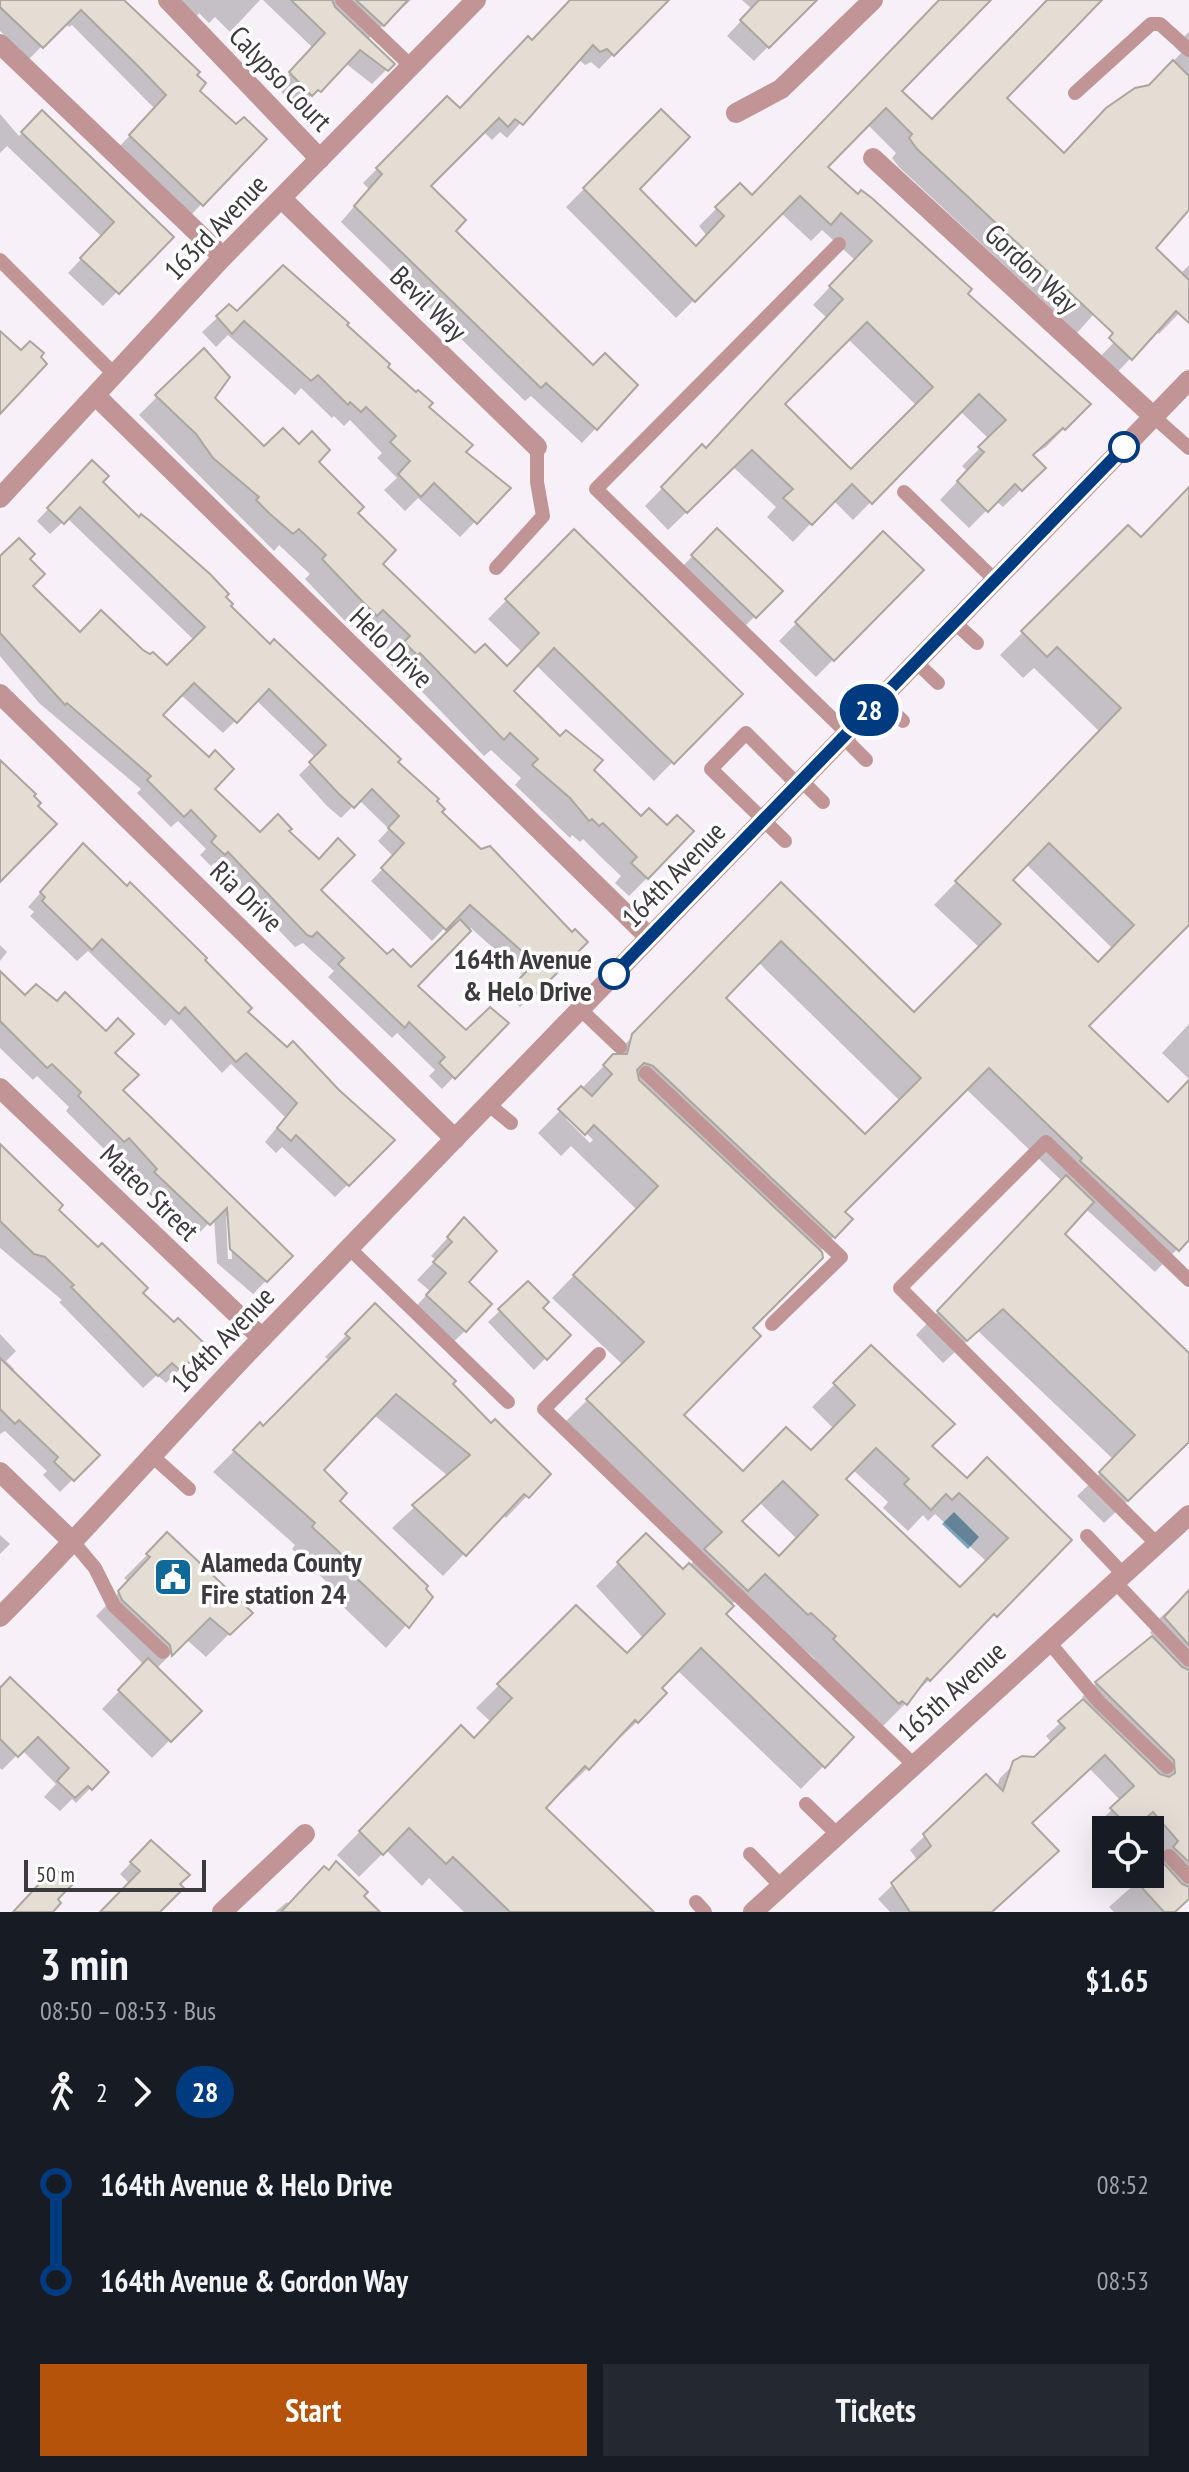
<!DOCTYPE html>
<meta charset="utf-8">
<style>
:root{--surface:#171b24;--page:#242831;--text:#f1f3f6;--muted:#9ea1a6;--accent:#b45309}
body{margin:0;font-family:"PT Sans Narrow",sans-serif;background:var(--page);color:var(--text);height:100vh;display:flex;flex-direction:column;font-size:30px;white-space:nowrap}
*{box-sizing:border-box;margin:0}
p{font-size:26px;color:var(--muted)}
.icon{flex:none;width:44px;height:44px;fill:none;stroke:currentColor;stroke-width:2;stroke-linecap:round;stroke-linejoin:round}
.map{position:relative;height:1912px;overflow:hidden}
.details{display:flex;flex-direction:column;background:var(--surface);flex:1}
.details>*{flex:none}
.badge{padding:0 16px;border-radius:26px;font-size:28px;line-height:52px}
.controls{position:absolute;left:1092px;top:1816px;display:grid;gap:16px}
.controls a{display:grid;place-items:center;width:72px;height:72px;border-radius:0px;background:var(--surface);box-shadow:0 8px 32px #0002;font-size:40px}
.scale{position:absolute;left:24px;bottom:20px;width:182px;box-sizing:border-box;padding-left:8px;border:4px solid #3d3a3d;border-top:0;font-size:22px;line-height:28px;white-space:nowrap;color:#3d3a3d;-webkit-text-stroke:6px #fff;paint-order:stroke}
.map>.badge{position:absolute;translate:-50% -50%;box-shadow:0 0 0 4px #fff}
.legs{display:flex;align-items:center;gap:12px;height:88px;padding:0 40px;font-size:26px}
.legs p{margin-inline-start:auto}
.head{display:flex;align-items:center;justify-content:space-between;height:136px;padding:0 40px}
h1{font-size:44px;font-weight:700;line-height:60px}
.primary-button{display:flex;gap:16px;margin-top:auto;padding:16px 40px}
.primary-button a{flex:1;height:92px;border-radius:0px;background:var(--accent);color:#fff;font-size:32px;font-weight:700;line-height:92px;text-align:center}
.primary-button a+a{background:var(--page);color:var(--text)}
ul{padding:0 40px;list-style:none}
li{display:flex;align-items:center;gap:28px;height:96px;font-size:30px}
li i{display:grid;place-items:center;width:12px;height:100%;margin:0 10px;background:currentColor}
li i::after{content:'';width:20px;height:20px;margin:-10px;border:6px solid;border-radius:50%;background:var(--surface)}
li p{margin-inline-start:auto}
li:first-child i{background:linear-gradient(#0000 50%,currentColor 0)}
li:last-child i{background:linear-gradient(currentColor 50%,#0000 0)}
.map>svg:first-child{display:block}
.water{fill:#7da4c0}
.shadow{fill:#0003;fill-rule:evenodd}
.building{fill:#e3ddd4;stroke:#aca79e;stroke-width:2;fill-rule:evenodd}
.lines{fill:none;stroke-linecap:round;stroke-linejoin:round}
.service{stroke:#c19595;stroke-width:14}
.minor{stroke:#c19595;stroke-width:20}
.tertiary{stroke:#c19595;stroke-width:20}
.line-1-casing{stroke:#fff;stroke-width:18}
.line-1{stroke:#003b80;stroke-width:12}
.stop-1-dot{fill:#fff;stroke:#003b80;stroke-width:4}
.labels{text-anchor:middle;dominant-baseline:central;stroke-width:7;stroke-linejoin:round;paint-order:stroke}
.street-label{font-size:28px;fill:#3d3a3d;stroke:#fff}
.stop-label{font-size:28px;font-weight:bold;fill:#3d3a3d;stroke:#fff;text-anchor:end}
.poi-label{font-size:28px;font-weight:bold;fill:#3d3a3d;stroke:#fff;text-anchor:start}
</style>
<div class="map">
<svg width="1189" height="1912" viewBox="0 0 1189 1912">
<rect width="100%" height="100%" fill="#f7f0f8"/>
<path class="water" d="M954 1512 979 1537 968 1549 942 1524Z"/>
<g class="shadow">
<path d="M0 0H118L195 75 197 91 236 127 264 139 189 217 118 148 155 109 72 25 69 27 65 23 29 59 0 31Z"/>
<path d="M181 0H260L230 32 215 17 209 23 199 13 197 16Z"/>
<path d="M263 0H411L367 40 392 64 372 84 345 63 297 109 277 87 313 48Z"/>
<path d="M573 0H658L662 4 599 69 591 62 585 65 578 59 507 138 500 132 492 140 483 131 428 186 453 231 596 428 582 443 531 396 525 401 341 222 369 189 363 183 447 98 459 110Z"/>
<path d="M742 0H814L754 61 727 36 752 9Z"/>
<path d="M942 0H987L899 91 932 121 1049 0H1099L1004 98 1064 155 1149 87 1181 53 1174 46 1189 32V207L1077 333 899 167 892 158 896 153 867 124 825 167 1088 404 1046 447 1031 456 1043 468 1003 507 996 501 969 528 940 500 967 471 962 466 989 439 960 411 853 520 833 500 793 542 767 517 776 507 733 467 668 530 645 506 702 447 706 450 827 318 813 305 855 260 822 230 811 241 781 213 676 318 566 207 661 111 637 189 696 248 707 236 699 226 740 185 752 197ZM848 339 917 406 851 472 782 404Z"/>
<path d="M42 113 171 237 103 306 68 273 102 237 7 146 0 153V114L19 136Z"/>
<path d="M1189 265V303L1159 334 1156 331 1111 379 1094 363Z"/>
<path d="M229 307 237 314 344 326 426 407 463 452 508 488 460 537 418 498 405 511 384 490 397 478 377 458 382 453 350 420 344 426 334 416 332 418 301 388 295 395 228 335 216 347 202 332Z"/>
<path d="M204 350 213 398 264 449 316 462 355 513 380 564 475 656 506 669 522 652 488 619 574 532 740 694 654 781 536 665 512 691 641 819 647 878 629 896 615 883 621 876 604 860 583 839 580 842 572 835 570 838 515 785 521 778 491 750 484 756 401 670 398 672 388 662 394 656 364 627 358 632 344 620 305 579 310 574 279 545 274 551 139 415Z"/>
<path d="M80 475 100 482 395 762 434 801 439 812 572 935 585 942 520 1007 507 994 524 976 471 928 416 986 466 1033 506 1023 442 1089 429 1076 435 1070 397 1033 392 1038 328 977 334 971 303 943 295 947 214 863 211 866 200 855 206 849 178 821 171 827 137 793 141 789 39 703 0 656V559H27L30 586 80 635 142 652 167 668 194 640 67 518 50 534 37 521ZM180 694 223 733 256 700 316 758 299 775 327 806 341 818 359 800 389 829 378 841 394 857 371 881 432 941 457 915 462 920 411 969 387 957 318 890 287 831 260 834 213 789 209 760 160 715Z"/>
<path d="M1189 491V922L1086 1026 1168 1104 1189 1083V1237L1155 1272 1086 1209 1062 1234 1189 1356V1443L1104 1523 1077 1496 1114 1460 978 1331 943 1363 916 1335 1062 1181 965 1088 842 1212 850 1219 750 1328 681 1415 742 1474 810 1453 834 1429 812 1407 871 1348 930 1446 966 1481 1069 1540 883 1726 812 1663 815 1659 741 1595 723 1614 851 1738 801 1789 677 1670 659 1688 637 1722 544 1809 651 1912H464L429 1878 422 1886 386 1850 359 1877 337 1855 438 1751 473 1741 491 1722 476 1708 577 1608 626 1655 643 1638 596 1586 646 1535 683 1572 700 1555 565 1422 623 1365 552 1298 637 1210 571 1146 561 1156 538 1133 781 885 914 1015 980 948 934 905 1100 732 1034 668 1023 678 1000 655 1128 527 1141 539ZM1026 864 1113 949 1098 964 1011 880ZM758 962 900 1101 865 1136 723 998ZM569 1116 593 1140 590 1143 566 1119ZM852 1469 888 1502 883 1508 908 1531 923 1515 928 1521 935 1514 987 1562 959 1590 843 1479ZM759 1502 797 1539 778 1558 739 1522Z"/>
<path d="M717 531 780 591 737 634 675 574Z"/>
<path d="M883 534 921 570 816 677 779 641Z"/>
<path d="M70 859 202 960 245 1012 392 1141 335 1197 282 1147 276 1153 265 1142 285 1117 231 1064 222 1073 171 1019 165 1026 88 951 77 961 30 916 34 912 28 907Z"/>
<path d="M0 945 7 952 0 961Z"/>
<path d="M0 973 25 998 113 1053 121 1090 290 1256 253 1294 217 1263 214 1218 195 1237 142 1187 145 1184 114 1150 109 1154 66 1111 69 1107 37 1076 33 1080 0 1048ZM226 1216 230 1220 232 1259H228Z"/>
<path d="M1189 1024V1079L1162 1053Z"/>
<path d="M0 1156 174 1325 204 1345 166 1383 157 1375 143 1388 59 1302 62 1300 0 1248Z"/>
<path d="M464 1220 465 1331 447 1348 410 1313 430 1291 417 1280 436 1260 431 1256Z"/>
<path d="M528 1284 541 1308 568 1335 534 1370 488 1322Z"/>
<path d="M375 1306 491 1426 548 1474 506 1518 502 1514 443 1576 392 1528 448 1476 374 1415 322 1470 337 1501 431 1597 386 1648 329 1593 333 1588 292 1549 295 1545 213 1472 260 1425 263 1429 330 1361 325 1357Z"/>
<path d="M0 1334 16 1351 6 1361 14 1369 11 1372 97 1455 60 1492 43 1475 47 1471 5 1431 0 1434Z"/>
<path d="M0 1535 10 1544 0 1554Z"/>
<path d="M167 1535 250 1613 206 1657 186 1639 156 1669 199 1711 152 1758 102 1709 144 1665 96 1616 129 1582 124 1578Z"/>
<path d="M1189 1591V1897L1173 1912H1114L1109 1907 1165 1857 1150 1839V1830H1142L1137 1825 1132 1830 1106 1832 1098 1823 1121 1801 1089 1768 1030 1823 990 1912H890L878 1899 918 1861 910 1850 986 1777 996 1788 1000 1778 1015 1763 1035 1759 1052 1743 1046 1736 1085 1700 1082 1697 1096 1683 1154 1637 1150 1633 1158 1620Z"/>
<path d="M0 1685 106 1772 76 1803 72 1799 60 1811 44 1797 56 1784 22 1750 2 1770 0 1768Z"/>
<path d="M151 1842 178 1884 160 1912H102L130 1884 120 1874Z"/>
<path d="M329 1872 377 1912H275L287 1902 289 1905Z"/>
</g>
<g class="building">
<path d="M0 0H124L200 72 197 75 206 83 200 91 236 124 244 117 267 139 203 206 129 135 166 95 137 65 81 10 43 48 0 7Z"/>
<path d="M291 0H332L335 7 395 64 388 71 360 50 321 92 318 90 312 96 289 72 325 33Z"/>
<path d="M356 0H408L384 26Z"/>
<path d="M570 0H669L614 56 607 49 600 52 593 45 523 125 515 119 508 127 499 118 431 186 466 220 456 231 593 365 605 353 638 385 597 430 546 383 541 388 354 206 382 174 376 168 447 96 460 108 528 36 532 40Z"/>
<path d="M759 0H817L769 48 740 20Z"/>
<path d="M939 0H991L902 91 932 119 1047 0H1102L1007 98 1064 153 1106 108 1135 88 1149 85 1173 60 1189 76V210L1156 248 1189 280V323L1176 311 1132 360 1109 338 1113 333 917 149 909 138 912 134 886 108 828 167 858 194 861 190 873 199 972 289 968 294 1091 404 1065 430 1063 428 1033 455 1046 468 1022 491 1015 484 988 512 957 481 984 452 978 447 1006 420 979 394 872 504 852 484 812 525 783 498 793 489 752 450 687 513 661 487 702 444 706 448 843 299 829 286 872 241 841 213 831 225 800 196 695 302 583 188 661 109 690 137 640 189 696 246 724 216 715 207 740 183 752 195ZM867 322 933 387 851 469 785 404Z"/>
<path d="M42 110 174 237 119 294 80 258 114 222 21 132Z"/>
<path d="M283 265 349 323 347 325 390 364 388 367 416 392 418 390 433 403 429 407 473 445 466 452 511 488 477 524 434 483 421 497 398 474 410 461 390 442 396 436 366 407 361 412 350 402 348 405 318 375 311 381 244 321 232 334 216 316 229 304 237 311Z"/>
<path d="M0 331 21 350 30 341 44 353 41 357 47 364 0 414Z"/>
<path d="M204 348 230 377 215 398 264 446 283 428 299 444 312 431 330 450 319 462 364 507 358 513 396 550 383 564 475 653 485 644 507 666 539 633 505 599 574 529 743 694 674 764 554 648 514 691 560 736 566 730 603 760 594 770 641 816 649 808 667 825 677 815 694 831 648 879 631 863 637 857 603 823 599 826 592 819 589 821 570 798 532 765 538 759 510 733 504 740 420 653 417 655 404 642 410 636 383 610 377 616 362 601 322 559 326 555 299 529 293 534 270 514 256 500 259 497 213 458 196 434 155 395Z"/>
<path d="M92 460 109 476 103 482 139 517 141 514 150 521 210 574 229 594 226 597 233 604 231 606 270 644 274 639 401 759 398 762 439 799 437 801 445 809 442 812 481 849 490 846 572 932 575 929 588 942 533 997 517 981 535 963 470 905 446 930 381 868 404 843 388 828 399 816 372 789 354 808 339 794 309 762 326 745 269 689 237 723 194 683 163 715 209 757 215 750 234 769 215 789 260 832 278 814 292 829 289 831 319 859 338 838 355 855 321 890 387 954 393 949 411 967 460 919 471 931 418 986 466 1030 490 1007 509 1023 455 1079 439 1063 445 1057 409 1022 405 1028 338 964 344 958 317 932 312 937 307 935 228 852 225 855 211 842 216 836 191 810 184 817 147 780 151 776 67 703 65 705 0 633V556L19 538 35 554 30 559 45 574 33 586 80 632 101 610 143 650 150 654 153 652 167 665 205 627 80 507 64 524 47 508Z"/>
<path d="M1189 487V925L1089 1026 1168 1102 1189 1080V1240L1179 1251 1080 1161 1082 1158 989 1068 845 1212 853 1219 835 1238 653 1066 644 1063 637 1070 639 1080 822 1252 823 1258 753 1328 761 1336 684 1415 743 1471 786 1427 811 1450 855 1405 833 1383 871 1345 955 1424 932 1446 967 1478 987 1457 1072 1540 997 1617 994 1614 930 1681 927 1678 907 1705 902 1701 899 1704 833 1639 836 1636 811 1613 808 1615 765 1574 748 1591 704 1549 722 1532 586 1399 644 1342 573 1275 658 1186 594 1125 585 1135 558 1109 581 1086 592 1096 612 1074 603 1065 613 1054H627L632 1034 781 882 914 1012 1001 924 955 881 1121 708 1057 647 1047 657 1021 631 1128 525 1141 537ZM1049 843 1134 925 1098 962 1013 880ZM781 941 921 1078 865 1134 726 998ZM876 1448 909 1479 904 1484 931 1510 946 1494 952 1500 959 1493 1008 1538 960 1587 846 1479ZM783 1481 818 1515 779 1556 742 1521Z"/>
<path d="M717 528 783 591 756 618 691 555Z"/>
<path d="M883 531 924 570 834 661 795 622Z"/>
<path d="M0 760 36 794 34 796 41 803 38 806 57 824 0 882Z"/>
<path d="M83 843 127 886 130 882 207 958 205 960 252 1008 248 1012 287 1047 293 1041 339 1090 395 1140 349 1186 296 1135 291 1141 277 1128 297 1103 246 1053 236 1062 185 1007 179 1014 102 939 92 950 42 901 45 897 40 892Z"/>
<path d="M0 971 25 995 36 984 57 1001 65 992 106 1031 118 1018 134 1034 115 1053 139 1075 123 1090 293 1256 267 1282 230 1249 227 1208 210 1225 154 1172 157 1169 129 1138 124 1142 78 1096 81 1092 52 1064 47 1068 0 1021Z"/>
<path d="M0 1144 63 1205 59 1210 98 1247 102 1243 148 1288 143 1293 174 1322 178 1318 206 1345 181 1371 172 1363 158 1376 71 1287 74 1285 45 1257 34 1254 0 1221Z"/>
<path d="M1066 1175 1094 1202 1065 1234 1189 1353V1442L1128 1501 1099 1472 1135 1435 1003 1309 967 1341 937 1311Z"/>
<path d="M464 1217 497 1251 469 1282 492 1304 466 1332 426 1295 446 1273 433 1262 452 1242 447 1237Z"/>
<path d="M528 1281 549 1302 543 1308 571 1335 547 1360 498 1309Z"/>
<path d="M375 1303 456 1381 453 1384 491 1423 495 1419 551 1474 529 1498 524 1494 466 1556 412 1505 470 1455 396 1394 355 1437 324 1470 347 1493 340 1501 428 1586 426 1589 433 1597 409 1628 349 1571 353 1565 312 1527 315 1523 233 1450 260 1422 263 1426 350 1338 345 1334Z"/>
<path d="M0 1358 100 1455 74 1481 54 1462 58 1457 19 1420 15 1424 0 1409Z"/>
<path d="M167 1532 253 1613 230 1635 210 1618 172 1656 170 1645 122 1600 118 1591 150 1557 146 1554Z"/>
<path d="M646 1533 683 1569 689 1563 734 1606 726 1614 854 1737 825 1768 701 1648 662 1688 667 1693 638 1723 635 1720 589 1770 585 1766 546 1808 654 1912H510L453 1857 446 1864 409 1828 383 1855 359 1831 461 1725 474 1738 512 1698 497 1684 576 1605 627 1653 665 1614 617 1562Z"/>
<path d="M1189 1590V1645L1164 1617Z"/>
<path d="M1152 1636 1182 1667 1189 1670V1862L1173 1847 1178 1841 1153 1812 1132 1830 1110 1808 1134 1786 1105 1755 1032 1823 1059 1851 992 1912H910L891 1883 931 1846 923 1834 986 1774 1003 1791 1013 1761 1022 1756 1034 1757 1065 1728 1058 1721 1083 1699 1160 1774 1169 1777 1175 1773 1174 1760 1095 1682Z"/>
<path d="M148 1658 202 1711 171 1742 118 1690Z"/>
<path d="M10 1677 109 1772 92 1790 88 1786 75 1798 57 1781 69 1768 38 1737 18 1757 0 1739V1688Z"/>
<path d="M151 1840 190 1875 180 1884 184 1888 160 1912H100L140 1871 130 1862Z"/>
<path d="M1159 1858 1182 1884 1189 1887V1899L1175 1912H1164L1135 1880 1142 1874H1150V1867Z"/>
<path d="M336 1861 368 1892 364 1896 380 1912H281L324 1866 329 1870Z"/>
<path d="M54 1868 73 1884 58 1899 61 1903 53 1912H13Z"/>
</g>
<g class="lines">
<g class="service">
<path d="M342 0 411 66"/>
<path d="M1075 93 1151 24H1160L1189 50"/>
<path d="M839 244 596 489 847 733"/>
<path d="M0 260 114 374"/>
<path d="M1154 417 1189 448"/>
<path d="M904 492 995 580"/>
<path d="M496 568 543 516 537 482V447"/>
<path d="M954 622 977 643"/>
<path d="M916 662 938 683"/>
<path d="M880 699 903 721"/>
<path d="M843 737 866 760"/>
<path d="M802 781 823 802"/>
<path d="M785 841 711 769 746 733 798 785"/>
<path d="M580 1009 620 1047"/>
<path d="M646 1073 841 1257 772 1324"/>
<path d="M488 1104 511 1123"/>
<path d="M349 1248 508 1402"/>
<path d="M599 1354 544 1409 913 1764"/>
<path d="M150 1454 189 1489"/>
<path d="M1087 1536 1123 1574"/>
<path d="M74 1543 95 1568 114 1606 163 1652"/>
<path d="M1157 1544 900 1288 1046 1142 1189 1280"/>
<path d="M1115 1582 1189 1660"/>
<path d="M1048 1641 1099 1702 1167 1767"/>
<path d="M806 1804 838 1835"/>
<path d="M750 1854 781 1886"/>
<path d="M1169 1856 1189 1877"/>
<path d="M696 1902 705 1912"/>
</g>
<g class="minor">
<path d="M168 0 320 159"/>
<path d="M0 44 223 257"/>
<path d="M736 113 781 89 873 0"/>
<path d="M873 158 1154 417"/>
<path d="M282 199 537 447"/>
<path d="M96 396 649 937"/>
<path d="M0 498 223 257 476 0"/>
<path d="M0 694 455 1139"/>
<path d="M0 1088 262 1338"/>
<path d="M0 1472 74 1543"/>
<path d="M222 1912 305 1834"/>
<path d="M753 1912 1189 1515"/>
</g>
<path class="tertiary" d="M0 1617C90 1527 173 1430 262 1338L1189 380"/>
</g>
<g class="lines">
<defs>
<path id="line-1" d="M614 974 1124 447"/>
</defs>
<use href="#line-1" class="line-1-casing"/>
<use href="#line-1" class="line-1"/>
</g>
<defs>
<symbol id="civic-square" viewBox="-11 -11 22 22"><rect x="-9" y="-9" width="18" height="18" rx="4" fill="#0f6999" stroke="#fff"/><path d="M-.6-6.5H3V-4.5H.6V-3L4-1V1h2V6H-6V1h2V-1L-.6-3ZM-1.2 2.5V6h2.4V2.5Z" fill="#fff"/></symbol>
</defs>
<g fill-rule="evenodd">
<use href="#civic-square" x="151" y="1555" width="44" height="44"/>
</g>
<g class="stop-1-dot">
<circle cx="1124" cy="447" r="14"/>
<circle cx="614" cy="974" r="14"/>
</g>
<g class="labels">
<g class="street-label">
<text transform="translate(281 78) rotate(46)">Calypso Court</text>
<text transform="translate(215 227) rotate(-46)">163rd Avenue</text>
<text transform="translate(1032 268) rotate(43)">Gordon Way</text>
<text transform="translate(429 303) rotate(44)">Bevil Way</text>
<text transform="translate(392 647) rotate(44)">Helo Drive</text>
<text transform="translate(673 874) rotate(-46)">164th Avenue</text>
<text transform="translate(247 896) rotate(44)">Ria Drive</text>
<text transform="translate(150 1192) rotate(44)">Mateo Street</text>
<text transform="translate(222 1339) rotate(-46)">164th Avenue</text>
<text transform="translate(951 1691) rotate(-42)">165th Avenue</text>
</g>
<g class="stop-label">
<text x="592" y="958">164th Avenue<tspan x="592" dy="32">&amp; Helo Drive</tspan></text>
</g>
<g class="poi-label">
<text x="201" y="1561">Alameda County<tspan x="201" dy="32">Fire station 24</tspan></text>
</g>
</g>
</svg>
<div class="controls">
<a><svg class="icon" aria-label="locate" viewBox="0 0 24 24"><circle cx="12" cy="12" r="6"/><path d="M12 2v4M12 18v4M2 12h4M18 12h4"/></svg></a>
</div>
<div class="scale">50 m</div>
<b class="badge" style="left:869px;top:710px;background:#003b80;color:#fff">28</b>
</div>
<section class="details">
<div class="head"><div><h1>3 min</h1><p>08:50 – 08:53 · Bus</p></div><b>$1.65</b></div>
<div class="legs"><svg class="icon" aria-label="walk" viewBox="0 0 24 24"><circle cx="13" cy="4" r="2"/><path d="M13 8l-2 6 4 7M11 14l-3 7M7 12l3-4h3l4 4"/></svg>2<svg class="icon" aria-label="forward" viewBox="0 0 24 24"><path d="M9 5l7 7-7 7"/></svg><b class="badge" style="background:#003b80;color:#fff">28</b></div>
<ul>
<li><i style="color:#003b80"></i><b>164th Avenue &amp; Helo Drive</b><p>08:52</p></li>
<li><i style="color:#003b80"></i><b>164th Avenue &amp; Gordon Way</b><p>08:53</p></li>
</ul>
<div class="primary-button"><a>Start</a><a>Tickets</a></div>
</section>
